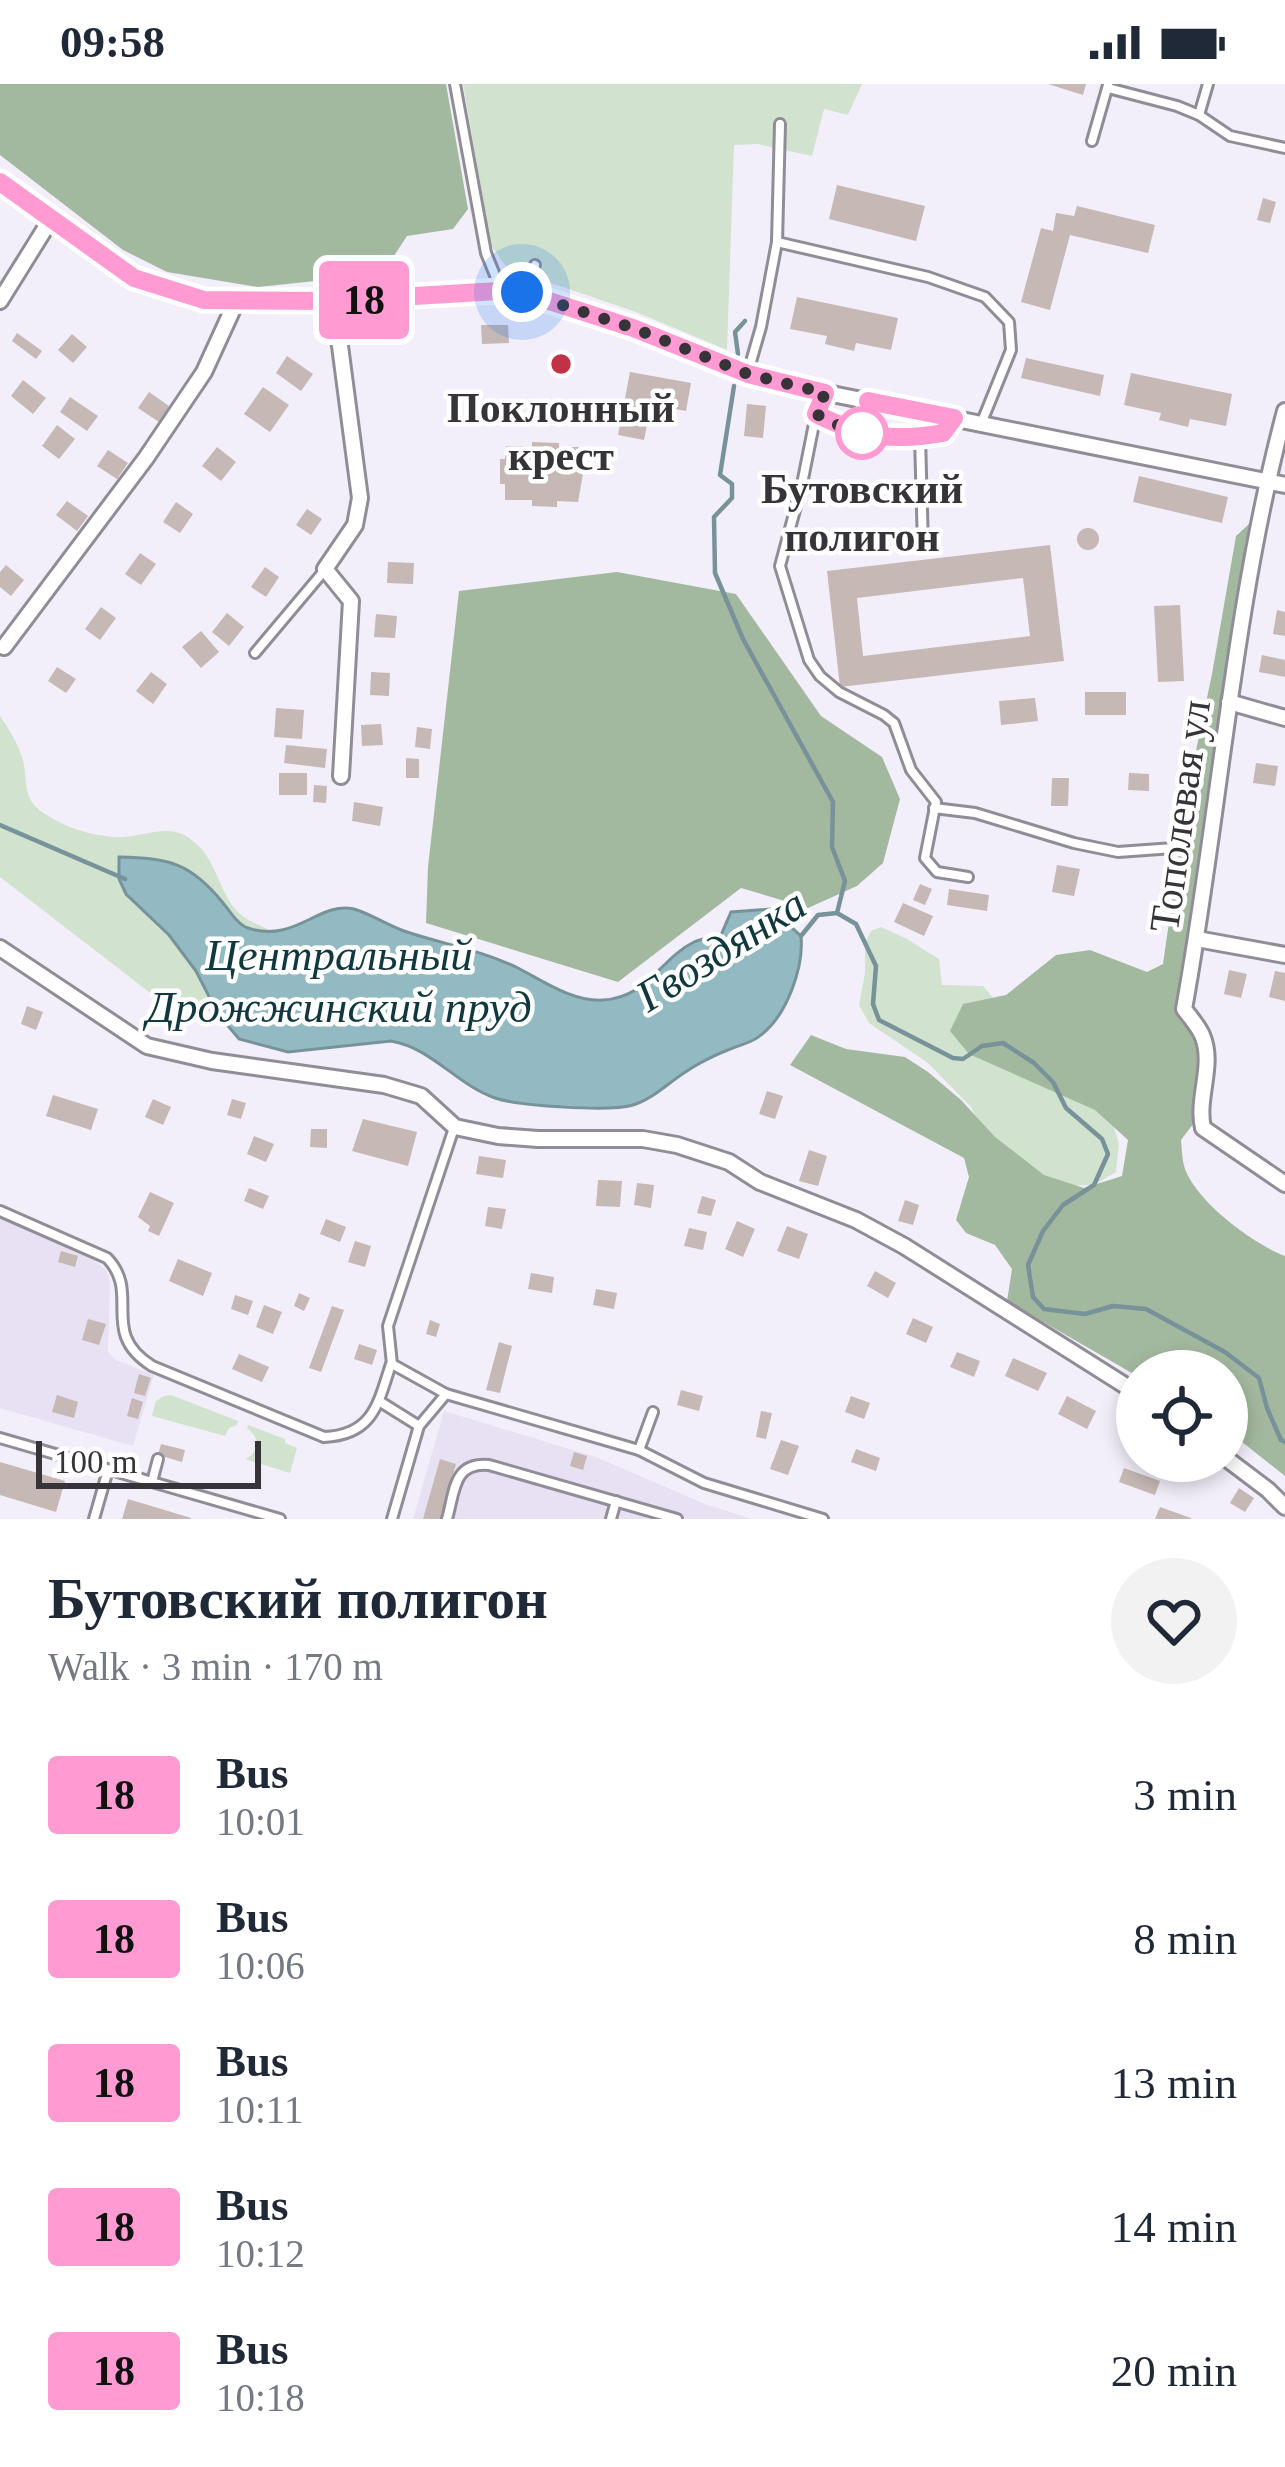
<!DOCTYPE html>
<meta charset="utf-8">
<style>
:root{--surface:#fff;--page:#f2f2f3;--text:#1f2937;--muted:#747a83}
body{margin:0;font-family:"Times New Roman",serif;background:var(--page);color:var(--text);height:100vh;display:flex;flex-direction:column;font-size:45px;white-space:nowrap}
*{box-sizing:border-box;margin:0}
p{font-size:39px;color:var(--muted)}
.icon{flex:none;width:66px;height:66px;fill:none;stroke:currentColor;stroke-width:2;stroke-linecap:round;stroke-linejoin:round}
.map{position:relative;height:1435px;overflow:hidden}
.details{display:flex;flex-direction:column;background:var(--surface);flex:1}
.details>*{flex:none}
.badge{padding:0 24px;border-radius:9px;font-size:42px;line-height:78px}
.tools{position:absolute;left:1116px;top:1266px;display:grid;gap:24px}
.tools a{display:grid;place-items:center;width:132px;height:132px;border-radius:50%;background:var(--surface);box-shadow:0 6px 18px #0003;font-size:60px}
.scale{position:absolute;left:36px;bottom:30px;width:225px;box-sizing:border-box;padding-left:12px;border:6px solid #363439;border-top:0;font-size:33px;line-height:42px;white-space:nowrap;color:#363439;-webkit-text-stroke:9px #fefefe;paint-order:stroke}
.you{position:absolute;width:60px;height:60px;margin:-30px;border:9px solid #fff;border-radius:50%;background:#1a73e8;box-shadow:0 0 0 18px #1a73e833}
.map>.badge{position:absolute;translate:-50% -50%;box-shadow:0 0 0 6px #fff}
.round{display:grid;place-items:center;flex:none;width:126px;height:126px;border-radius:63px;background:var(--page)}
.overview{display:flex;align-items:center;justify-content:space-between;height:204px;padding:0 48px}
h1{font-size:57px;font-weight:700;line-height:90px}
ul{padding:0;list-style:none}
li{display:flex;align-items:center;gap:36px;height:144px;padding:0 48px}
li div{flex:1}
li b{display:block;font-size:45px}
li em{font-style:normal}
li .badge{min-width:132px;font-weight:700;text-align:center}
.status{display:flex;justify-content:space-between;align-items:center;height:84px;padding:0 60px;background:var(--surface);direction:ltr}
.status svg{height:33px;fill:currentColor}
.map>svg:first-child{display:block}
.built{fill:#e7e1f3}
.green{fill:#d1e2ce}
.forest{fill:#a3b99f}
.water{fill:#93bac2;stroke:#779299;stroke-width:3}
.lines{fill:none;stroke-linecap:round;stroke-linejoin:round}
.stream{stroke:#779299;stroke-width:4.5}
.building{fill:#c5b8b5;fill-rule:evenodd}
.service-casing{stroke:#918d97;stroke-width:14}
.minor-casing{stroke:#918d97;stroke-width:20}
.service{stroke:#fff;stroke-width:8}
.minor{stroke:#fff;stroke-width:14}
.line-casing{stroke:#fff;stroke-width:27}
.line{stroke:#ff9ad2;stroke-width:18}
.walk{stroke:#363439;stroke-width:12;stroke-dasharray:0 21.6}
.poi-dot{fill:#c23145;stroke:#fefefe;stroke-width:4.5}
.stop-dot{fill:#fff;stroke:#ff9ad2;stroke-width:6}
.labels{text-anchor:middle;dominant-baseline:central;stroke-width:9;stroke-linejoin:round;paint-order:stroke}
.poi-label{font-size:42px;font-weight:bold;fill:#363439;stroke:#fefefe}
.stop-label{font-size:42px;font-weight:bold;fill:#363439;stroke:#fefefe}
.street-label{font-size:42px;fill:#363439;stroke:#fefefe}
.water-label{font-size:45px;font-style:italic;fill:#11373f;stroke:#fefefe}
</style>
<div class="status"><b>09:58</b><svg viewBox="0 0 49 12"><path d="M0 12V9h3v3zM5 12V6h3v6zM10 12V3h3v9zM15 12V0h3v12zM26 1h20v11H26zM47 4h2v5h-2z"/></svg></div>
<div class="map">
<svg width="1285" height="1435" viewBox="0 0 1285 1435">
<rect width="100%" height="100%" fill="#f3effa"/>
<g class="built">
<path d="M0 1132 91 1174 107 1187 110 1200 108 1268 114 1275 154 1291 133 1362 0 1324Z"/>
<path d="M444 1327 596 1373 705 1420 752 1435H413Z"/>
</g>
<g class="green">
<path d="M463 0H862L848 31 824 25 812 72 758 60 734 61 727 266 636 228 507 184 491 161Z"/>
<path d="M0 632C9 645 17 658 22 673 28 690 22 711 37 724 59 742 94 754 123 753 148 752 171 738 193 757 216 774 218 806 237 827 246 837 264 843 276 849L244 843 217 811 126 810 169 851 196 887 218 930 149 908 0 793Z"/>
<path d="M881 843 907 855 939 875 942 901 983 902 1020 945 1107 1021 1119 1060 1116 1088 1094 1101 1050 1102 993 1065 971 1023 928 979 869 939 859 921 865 889V859L871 847Z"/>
<path d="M171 1311 238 1337 237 1341 229 1344 225 1352 152 1332 156 1317 164 1312Z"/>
<path d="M248 1341 285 1355V1359L297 1364 290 1389 245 1375C260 1368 260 1353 247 1344Z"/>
</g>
<g class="forest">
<path d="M0 0H446L468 125 453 145 407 152 382 190 258 203 167 188 123 166 0 71Z"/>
<path d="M1250 439 1259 449 1184 925 1201 948 1200 1031 1181 1056C1182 1065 1182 1076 1185 1085 1197 1118 1253 1160 1285 1172V1392L1227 1346V1287H1137V1292L1007 1217 1012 1185 995 1161 966 1149 956 1136 969 1093 964 1074 790 981 811 951 846 965 905 973 928 988 961 1016 995 1053 1044 1091 1084 1104 1122 1092 1128 1056 1095 1026 969 970 950 947 963 920 1006 911 1056 871 1090 866 1147 888 1163 880 1188 705 1212 590 1236 452Z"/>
<path d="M617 488 736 510 821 632 882 673 900 715 883 779 857 802 808 824 741 804 618 898 426 839 428 783 459 507Z"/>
</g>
<path class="water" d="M119 773C169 774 191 779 223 819 230 827 238 841 248 844 294 860 319 817 354 825 371 830 387 841 404 847 442 860 481 866 518 884 543 897 573 918 603 916 647 914 661 874 694 858 702 854 713 853 721 851L731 828 771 825 801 852C804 883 787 931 761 951 752 959 739 961 728 966 717 970 697 980 687 987 669 998 653 1015 633 1021 609 1028 519 1022 495 1014 457 1001 432 964 391 957L288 968 239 955 218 930 196 887 169 851 126 810 119 795Z"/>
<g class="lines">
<g class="stream">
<path d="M738 270 735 248 745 237"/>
<path d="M734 302 720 391 732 400V414L714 433 715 489 743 555 833 718 832 763 845 797 837 829"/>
<path d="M0 741 125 795"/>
<path d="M801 852 818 831 837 829 856 840 876 882 873 920 879 936 953 974 963 975 982 962 1003 959 1034 979 1053 998 1066 1024 1102 1055 1108 1070 1094 1101 1063 1121 1043 1147 1028 1181 1033 1213 1044 1225 1085 1230 1113 1222 1146 1225 1225 1268 1259 1294 1267 1324 1281 1356 1285 1358"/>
</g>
</g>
<g class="building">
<path d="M1048 0H1086L1083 11Z"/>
<path d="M837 101 925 122 916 157 829 135Z"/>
<path d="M1263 114 1276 118 1270 139 1257 136Z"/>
<path d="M1077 122 1155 141 1148 169 1070 151 1050 226 1021 218 1041 144 1053 147 1056 129 1074 132Z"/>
<path d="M797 213 898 234 891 266 856 259 854 267 825 260 827 252 790 245Z"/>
<path d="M481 241H508L509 259 482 260Z"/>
<path d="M17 249 42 267 36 275 12 257Z"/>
<path d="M72 250 87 263 73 279 58 266Z"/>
<path d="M287 272 313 290 301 307 276 289Z"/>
<path d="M1026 274 1104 291 1100 312 1021 294Z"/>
<path d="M630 288 691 299 686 327 651 321 644 356 618 351Z"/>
<path d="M1131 289 1232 310 1226 342 1190 335 1188 343 1159 336 1161 329 1124 321Z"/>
<path d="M23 296 46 314 33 330 11 312Z"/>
<path d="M263 303 289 321 270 348 244 330Z"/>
<path d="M149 308 169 322 159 338 138 324Z"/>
<path d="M70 313 98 332 87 347 60 328Z"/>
<path d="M747 320 766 322 763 354 744 352Z"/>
<path d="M57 341 75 355 59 375 42 362Z"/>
<path d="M532 358 559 359V363H579L583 390 578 418 557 417V423L532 422V416H505V400H500V375H505L506 362 532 363Z"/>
<path d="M217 363 236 378 221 397 202 382Z"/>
<path d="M108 366 128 379 117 395 97 382Z"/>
<path d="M1139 392 1228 413 1222 439 1133 418Z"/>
<path d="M67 417 88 432 77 447 56 431Z"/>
<path d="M176 418 193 430 180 449 163 438Z"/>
<path d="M307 425 322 435 311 451 296 441Z"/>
<circle cx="1088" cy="455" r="11"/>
<path d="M1050 461 1064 577 840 603 827 487ZM1023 494 1030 552 863 572 857 514Z"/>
<path d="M140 469 156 480 141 501 125 490Z"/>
<path d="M388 478 414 479 413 500 387 499Z"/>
<path d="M6 481 24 496 11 512 0 503V488Z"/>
<path d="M265 483 279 493 266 513 251 503Z"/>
<path d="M1180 521 1184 597 1158 598 1154 522Z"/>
<path d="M101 523 116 534 100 556 85 545Z"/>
<path d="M1277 526 1285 528V552L1273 550Z"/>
<path d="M227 529 244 543 229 562 212 548Z"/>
<path d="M376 530 397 532 395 554 374 553Z"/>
<path d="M201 547 219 568 201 584 182 563Z"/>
<path d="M1262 571 1285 576V593L1259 588Z"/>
<path d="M57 583 76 595 66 609 48 597Z"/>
<path d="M151 588 167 600 153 620 136 607Z"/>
<path d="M371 588 390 589 389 612 370 611Z"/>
<rect x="1085" y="608" width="41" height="23"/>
<path d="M1035 614 1038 637 1001 641 999 617Z"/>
<path d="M276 624 304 626 302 655 274 653Z"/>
<path d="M381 640 383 661 362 662 361 641Z"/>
<path d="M417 643 432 645 430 665 415 663Z"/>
<path d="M286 661 327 665 325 684 284 679Z"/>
<path d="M406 674 419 675V694H406Z"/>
<path d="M1256 679 1278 682 1275 702 1253 699Z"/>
<rect x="279" y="689" width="28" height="22"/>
<path d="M1129 689 1149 690V707L1128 706Z"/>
<path d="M1052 694H1069L1068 722H1051Z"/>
<path d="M314 701 327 702 326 719 313 718Z"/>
<path d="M354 718 383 723 380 742 352 737Z"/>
<path d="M1057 781 1080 785 1074 812 1052 808Z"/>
<path d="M920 800 932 805 925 821 913 816Z"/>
<path d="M949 805 989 811 987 827 947 821Z"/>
<path d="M903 819 933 832 924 852 894 838Z"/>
<path d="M1229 886 1247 890 1241 914 1224 910Z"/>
<path d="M1275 887 1285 889V917L1269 913Z"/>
<path d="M27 922 43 928 36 946 21 940Z"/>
<path d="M767 1007 783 1012 775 1035 759 1030Z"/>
<path d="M53 1011 98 1025 91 1046 46 1032Z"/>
<path d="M153 1015 171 1023 163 1041 145 1033Z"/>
<path d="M232 1015 246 1019 241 1035 227 1031Z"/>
<path d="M363 1035 417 1048 408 1082 352 1067Z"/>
<path d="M311 1045H327V1064L310 1063Z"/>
<path d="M254 1052 274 1060 266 1078 247 1070Z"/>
<path d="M809 1066 827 1072 818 1102 799 1097Z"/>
<path d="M479 1072 506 1076 503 1094 476 1090Z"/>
<path d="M598 1096 622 1097 620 1123 596 1122Z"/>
<path d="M637 1099 654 1101 651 1124 634 1121Z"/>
<path d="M249 1104 269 1112 263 1125 244 1117Z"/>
<path d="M150 1108 174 1119 159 1152 148 1147 150 1142 138 1133Z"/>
<path d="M702 1112 716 1116 711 1132 697 1129Z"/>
<path d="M905 1116 919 1121 913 1141 898 1137Z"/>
<path d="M488 1123 506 1125 502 1145 485 1142Z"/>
<path d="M326 1135 346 1143 340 1158 320 1150Z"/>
<path d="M737 1137 755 1145 743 1173 725 1165Z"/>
<path d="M787 1142 808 1150 799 1175 777 1167Z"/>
<path d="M689 1144 707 1148 703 1166 684 1162Z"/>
<path d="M355 1157 371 1162 365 1183 348 1178Z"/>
<path d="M61 1167 78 1172 75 1183 58 1178Z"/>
<path d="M178 1175 212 1189 203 1212 169 1197Z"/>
<path d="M875 1187 896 1199 888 1214 867 1202Z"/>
<path d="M531 1189 554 1193 552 1209 528 1205Z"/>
<path d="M596 1205 617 1209 614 1225 593 1221Z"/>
<path d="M299 1209 310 1214 304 1227 294 1222Z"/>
<path d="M235 1211 253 1217 248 1231 231 1225Z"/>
<path d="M264 1221 282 1228 273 1250 256 1243Z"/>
<path d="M332 1222 344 1226 321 1288 309 1284Z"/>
<path d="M913 1234 933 1243 926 1259 906 1250Z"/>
<path d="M88 1235 106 1240 99 1261 82 1256Z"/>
<path d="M430 1236 440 1240 436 1253 426 1250Z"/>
<path d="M499 1258 512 1262 500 1309 486 1306Z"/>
<path d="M359 1260 377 1266 372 1281 354 1275Z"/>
<path d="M957 1268 980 1277 974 1293 950 1283Z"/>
<path d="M239 1270 269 1283 262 1298 232 1285Z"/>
<path d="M1013 1274 1047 1289 1038 1307 1005 1292Z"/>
<path d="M139 1290 151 1294 145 1312 134 1309Z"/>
<path d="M681 1306 703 1312 699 1327 677 1321Z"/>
<path d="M57 1311 78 1318 74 1334 52 1328Z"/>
<path d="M851 1312 870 1319 864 1335 845 1328Z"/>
<path d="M1067 1312 1096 1327 1087 1345 1058 1330Z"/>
<path d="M132 1314 143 1318 138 1335 127 1332Z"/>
<path d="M761 1327 772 1329 766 1355 756 1353Z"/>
<path d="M781 1356 799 1362 788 1391 770 1385Z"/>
<path d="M161 1360 185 1366 182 1378 158 1371Z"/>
<path d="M856 1365 880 1374 876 1387 851 1378Z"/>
<path d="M574 1368 587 1372 583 1386 570 1382Z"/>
<path d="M440 1375 456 1380 440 1435H423Z"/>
<path d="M0 1378 65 1397 56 1428 0 1411Z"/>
<path d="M1124 1384 1160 1397 1155 1411 1119 1398Z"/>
<path d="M1239 1404 1254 1414 1245 1428 1230 1419Z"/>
<path d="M128 1415 191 1434V1435H122Z"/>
<path d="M1160 1423 1191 1434V1435H1155Z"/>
</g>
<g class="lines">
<defs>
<g id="service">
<path d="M455 0 486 169 501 206"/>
<path d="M1108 4 1177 22 1199 31 1230 52 1285 64"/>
<path d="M1199 31 1208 0"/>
<path d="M1092 57 1108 1"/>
<path d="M777 158 928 193 985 213 1009 238 1011 266 981 340"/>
<path d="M523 206 535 181"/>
<path d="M748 288 761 243 777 158 780 40"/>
<path d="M825 309 816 330 802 400 780 482 809 576 820 592 839 608 884 631 894 639 911 686 936 718 925 774 937 788 968 793"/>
<path d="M816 330C862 353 891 358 943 349L953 336"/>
<path d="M920 353 923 463"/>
<path d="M255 569 324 487"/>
<path d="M934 724 975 729 1074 759 1118 768 1174 764"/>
<path d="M454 1044 388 1242 392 1280 446 1310 639 1366 653 1328"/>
<path d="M0 1127 107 1174C142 1210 98 1248 152 1282L324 1353C373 1351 378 1320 391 1280"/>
<path d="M379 1317 419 1342"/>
<path d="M0 1354 280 1435"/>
<path d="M639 1366 704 1399 823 1435"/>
<path d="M152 1398 158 1375"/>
<path d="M94 1435 108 1386"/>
<path d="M392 1435 419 1342 446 1310"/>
<path d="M447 1435C455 1407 453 1378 489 1381L677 1435"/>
<path d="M611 1435 616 1417"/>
</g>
<g id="minor">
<path d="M0 98 134 194 204 216 332 217 515 206 633 244 747 289 817 307 1285 401"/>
<path d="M0 217 51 135"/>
<path d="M332 217 340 262 360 414 355 441 325 485 351 517 341 692"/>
<path d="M1285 327C1233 523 1220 726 1184 925 1190 933 1198 942 1202 951 1215 981 1196 1013 1203 1044L1285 1100"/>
<path d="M4 563 146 374 204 288 236 218"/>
<path d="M1229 618 1285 634"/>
<path d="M1197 855 1285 871"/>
<path d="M0 864 147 962 212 977 384 1001 421 1012 455 1043 498 1052 538 1055H643L677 1061 729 1078 760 1098 856 1136 904 1162 1137 1309"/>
<path d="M1227 1375 1268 1406 1285 1423"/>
</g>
</defs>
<use href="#service" class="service-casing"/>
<use href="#minor" class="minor-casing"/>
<use href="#service" class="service"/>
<use href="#minor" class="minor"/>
</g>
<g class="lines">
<defs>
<path id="line" d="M0 98 134 194 204 216 332 217 515 206 633 244 748 290 825 309 816 330C862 353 892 358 943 349L954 334 868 317"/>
</defs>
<use href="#line" class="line-casing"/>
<use href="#line" class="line"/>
<path class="walk" d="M522 208 633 244 748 290 825 309 816 330 850 347 862 349"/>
</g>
<circle class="poi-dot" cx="561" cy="280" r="12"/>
<circle class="stop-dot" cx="862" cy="349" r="24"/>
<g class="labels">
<g class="poi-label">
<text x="561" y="324">Поклонный<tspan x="561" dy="48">крест</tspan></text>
</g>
<g class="stop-label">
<text x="862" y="405">Бутовский<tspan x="862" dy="48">полигон</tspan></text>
</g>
<g class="street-label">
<text transform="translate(1180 732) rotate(-82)">Тополевая ул</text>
</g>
<g class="water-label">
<text transform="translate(721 866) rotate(-32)">Гвоздянка</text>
<text x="339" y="871">Центральный<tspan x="339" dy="52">Дрожжинский пруд</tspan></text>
</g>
</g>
</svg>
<div class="tools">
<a><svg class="icon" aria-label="locate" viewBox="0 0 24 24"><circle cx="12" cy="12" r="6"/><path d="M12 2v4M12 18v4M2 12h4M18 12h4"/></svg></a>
</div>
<div class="scale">100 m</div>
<div class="you" style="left:522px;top:208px"></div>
<b class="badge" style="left:364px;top:216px;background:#ff9ad2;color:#111">18</b>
</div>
<section class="details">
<div class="overview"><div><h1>Бутовский полигон</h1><p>Walk · 3 min · 170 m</p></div><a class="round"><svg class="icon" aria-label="heart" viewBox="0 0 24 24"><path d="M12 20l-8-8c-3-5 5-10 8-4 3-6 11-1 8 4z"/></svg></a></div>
<ul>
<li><span class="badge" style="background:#ff9ad2;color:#111">18</span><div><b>Bus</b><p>10:01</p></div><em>3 min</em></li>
<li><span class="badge" style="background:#ff9ad2;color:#111">18</span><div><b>Bus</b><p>10:06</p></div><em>8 min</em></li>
<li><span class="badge" style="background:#ff9ad2;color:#111">18</span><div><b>Bus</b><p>10:11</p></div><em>13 min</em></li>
<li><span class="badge" style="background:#ff9ad2;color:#111">18</span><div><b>Bus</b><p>10:12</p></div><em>14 min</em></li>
<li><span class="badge" style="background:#ff9ad2;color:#111">18</span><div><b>Bus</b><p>10:18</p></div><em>20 min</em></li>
</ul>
</section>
